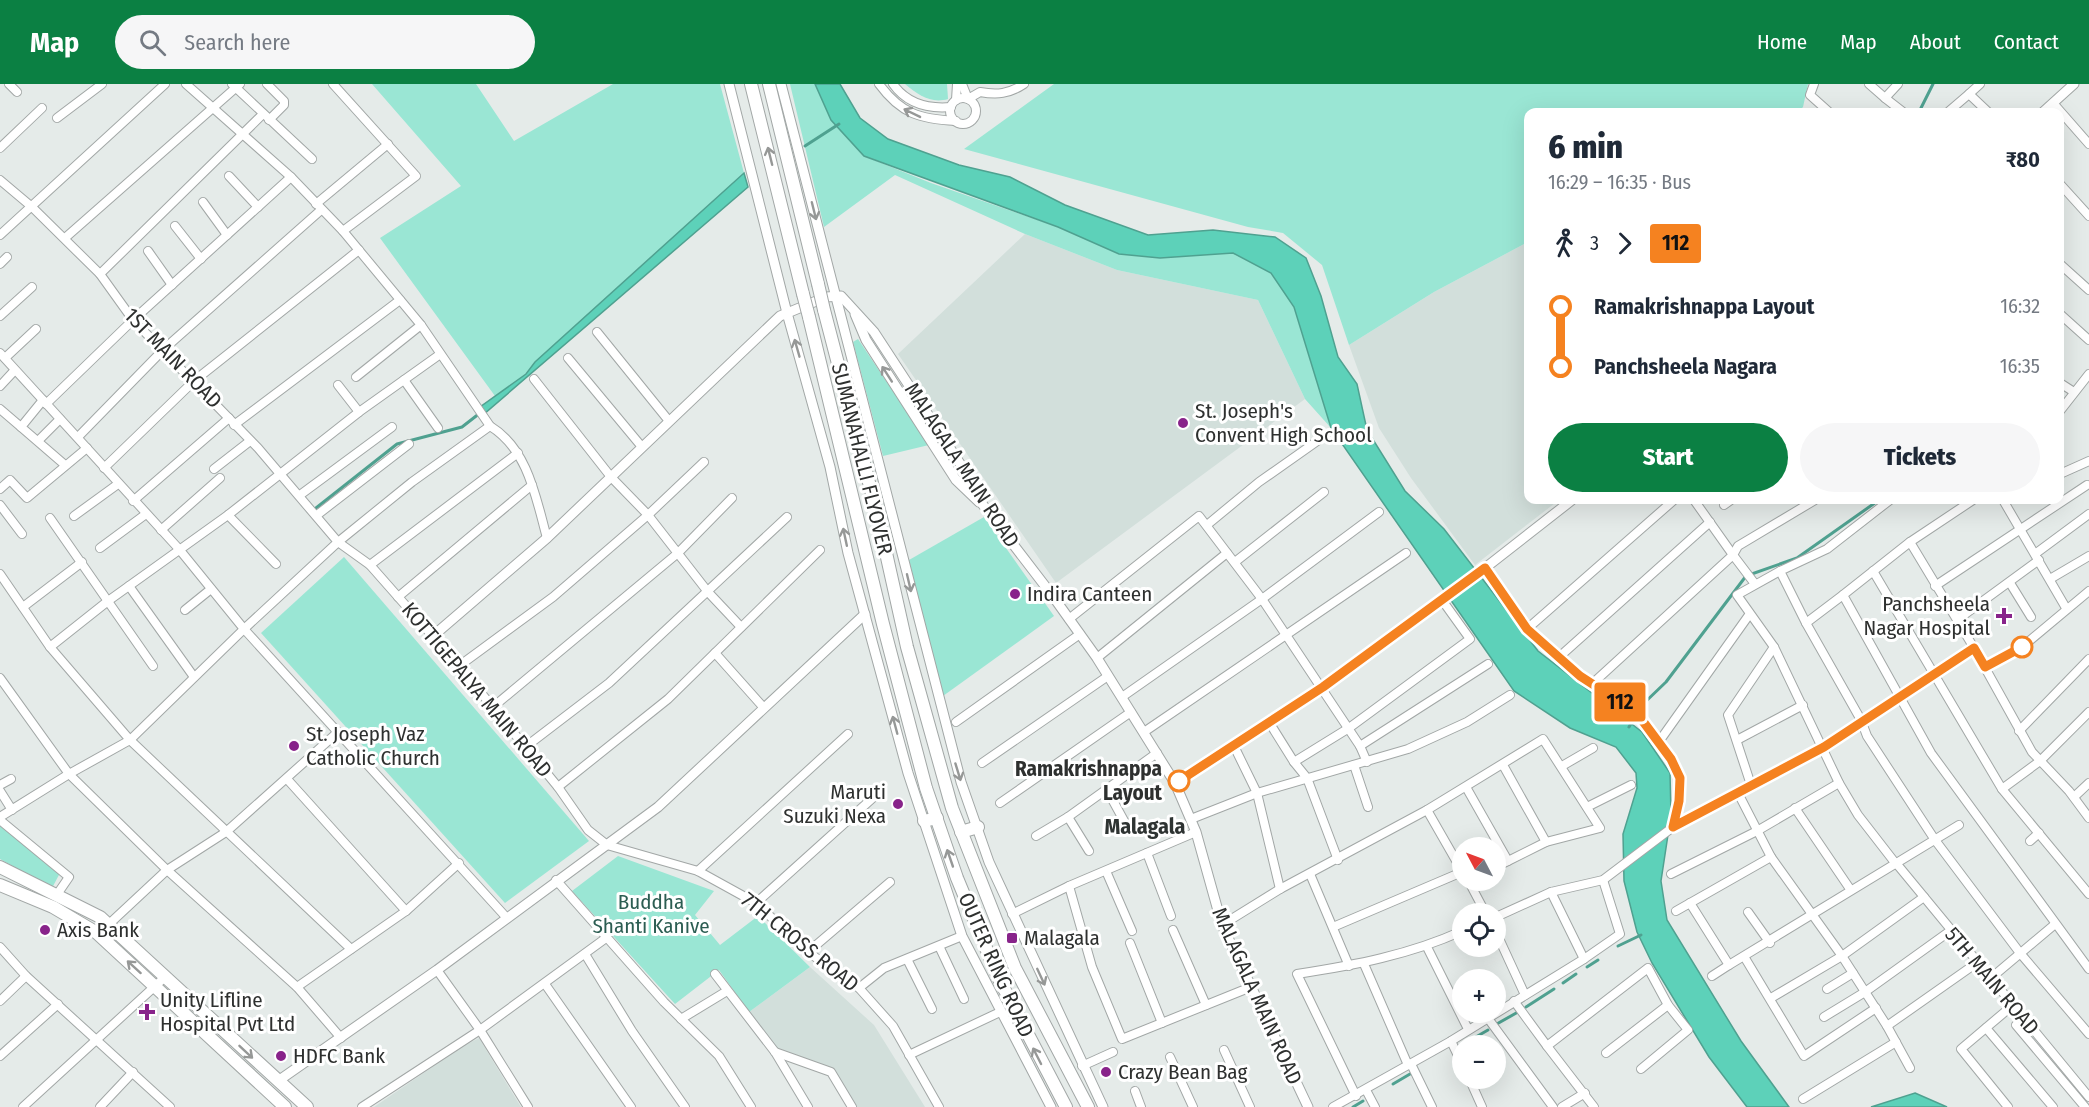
<!DOCTYPE html>
<meta charset="utf-8">
<style>
:root{--surface:#fff;--page:#f6f6f7;--text:#1f2937;--muted:#747a83;--accent:#0b8043}
body{margin:0;font-family:"Fira Sans Condensed",sans-serif;background:var(--page);color:var(--text);height:100vh;display:flex;flex-direction:column;font-size:22px;white-space:nowrap}
*{box-sizing:border-box;margin:0}
p{font-size:20px;color:var(--muted)}
.icon{flex:none;width:33px;height:33px;fill:none;stroke:currentColor;stroke-width:2;stroke-linecap:round;stroke-linejoin:round}
.map{position:relative;flex:1;overflow:hidden}
.sheet{position:absolute;left:1524px;top:24px;width:540px;height:396px;display:flex;flex-direction:column;background:var(--surface);border-radius:12px;box-shadow:0 6px 24px #0002}
.sheet>*{flex:none}
.badge{padding:0 12px;border-radius:4px;font-size:21px;line-height:39px}
.needle{width:39px;rotate:311deg}
.tools{position:absolute;left:1452px;top:753px;display:grid;gap:12px}
.tools a{display:grid;place-items:center;width:54px;height:54px;border-radius:50%;background:var(--surface);box-shadow:0 6px 24px #0002;font-size:30px}
.map>.badge{position:absolute;translate:-50% -50%;box-shadow:0 0 0 3px #fff}
.legs{display:flex;align-items:center;gap:9px;height:66px;padding:0 24px;font-size:20px}
.legs p{margin-inline-start:auto}
.overview{display:flex;align-items:center;justify-content:space-between;height:102px;padding:0 24px}
h1{font-size:33px;font-weight:800;line-height:45px}
.cta{display:flex;gap:12px;margin-top:auto;padding:12px 24px}
.cta a{flex:1;height:69px;border-radius:36px;background:var(--accent);color:#fff;font-size:24px;font-weight:800;line-height:69px;text-align:center}
.cta a+a{background:var(--page);color:var(--text)}
ul{padding:0 24px;list-style:none}
li{display:flex;align-items:center;gap:21px;height:60px;font-size:22px}
li i{display:grid;place-items:center;width:9px;height:100%;margin:0 8px;background:currentColor}
li i::after{content:'';width:15px;height:15px;margin:-8px;border:4px solid;border-radius:50%;background:var(--surface)}
li p{margin-inline-start:auto}
li:first-child i{background:linear-gradient(#0000 50%,currentColor 0)}
li:last-child i{background:linear-gradient(currentColor 50%,#0000 0)}
header{display:flex;align-items:center;gap:36px;box-sizing:border-box;height:84px;padding:0 30px;background:var(--accent);color:#fff}
header strong{font-size:28px}
nav{display:flex;gap:33px;margin-inline-start:auto;font-size:21px}
.search{width:420px;height:54px;background:var(--page);display:flex;align-items:center;gap:15px;box-sizing:border-box;padding:0 21px;border-radius:33px;color:var(--muted);font-size:22px}
.map>svg:first-child{display:block}
.built{fill:#d2dfdb}
.green{fill:#9ae6d4}
.water{fill:#5dd1b9;stroke:#4fa190;stroke-width:1.5}
.lines{fill:none;stroke-linecap:round;stroke-linejoin:round}
.stream{stroke:#4fa190;stroke-width:3}
.minor-casing{stroke:#a2a7a6;stroke-width:10}
.tertiary-casing{stroke:#a2a7a6;stroke-width:11}
.primary-casing{stroke:#a2a7a6;stroke-width:14}
.trunk-casing{stroke:#a2a7a6;stroke-width:14}
.minor{stroke:#fff;stroke-width:8}
.tertiary{stroke:#fff;stroke-width:9}
.primary{stroke:#fff;stroke-width:12}
.trunk{stroke:#fff;stroke-width:12}
.trunk-bridge-casing{stroke:#a2a7a6;stroke-width:14;stroke-linecap:butt}
.trunk-bridge{stroke:#fff;stroke-width:12}
.oneway{stroke:#969897}
.line-1-casing{stroke:#fff;stroke-width:14}
.line-1{stroke:#f58220;stroke-width:9}
.poi-dot{fill:#88238a;stroke:#fff;stroke-width:2}
.stop-1-dot{fill:#fff;stroke:#f58220;stroke-width:3}
.labels{text-anchor:middle;dominant-baseline:central;stroke-width:6;stroke-linejoin:round;paint-order:stroke}
.street-label{font-size:21px;fill:#2e302f;stroke:#fff}
.poi-label{font-size:21px;fill:#2e302f;stroke:#fff;text-anchor:start}
.stop-label{font-size:21px;font-weight:bold;fill:#2e302f;stroke:#fff;text-anchor:end}
.park-label{font-size:21px;fill:#2c5d52;stroke:#fff}
.neighbourhood-label{font-size:22px;font-weight:bold;fill:#2e3332;stroke:#fff}
</style>
<header>
<strong>Map</strong>
<div class="search"><svg class="icon" aria-label="search" viewBox="0 0 24 24"><circle cx="10" cy="10" r="6"/><path d="M15 15l6 6"/></svg>Search here</div>
<nav><a>Home</a><a>Map</a><a>About</a><a>Contact</a></nav>
</header>
<div class="map">
<svg width="2089" height="1023" viewBox="0 0 2089 1023">
<rect width="100%" height="100%" fill="#e5ebe9"/>
<g class="built">
<path d="M1025 150 1117 186 1258 216 1305 315 1056 499 898 270Z"/>
<path d="M1528 158V416H1559L1475 481 1411 394 1379 344 1349 261 1434 208Z"/>
<path d="M810 883 874 941 925 1023H857L834 985 777 964 749 928Z"/>
<path d="M479 954 521 1023H374L463 962Z"/>
</g>
<g class="green">
<path d="M372 0H476L514 57 613 0H720L744 89 535 278 526 290 495 312 380 154 461 102Z"/>
<path d="M790 0H815L831 36 864 72 931 99 1058 143 1119 170 1160 174 1233 169 1271 189 1294 223 1331 344 1305 315 1258 216 1117 186 1025 150 895 91 824 143Z"/>
<path d="M905 0H947L948 15C931 20 918 11 905 0Z"/>
<path d="M1054 0H1808L1803 23 1798 28H1528V158L1434 208 1349 261 1322 181 1283 149 1248 143 964 65Z"/>
<path d="M858 255 929 361 883 372 853 258Z"/>
<path d="M984 433 1054 532 943 612 909 476Z"/>
<path d="M344 473 589 757 505 819 261 549Z"/>
<path d="M0 742 60 789 52 804 0 775Z"/>
<path d="M618 772 714 807 695 831 720 861 758 832 810 883 749 928 719 886 675 920 572 807Z"/>
</g>
<g class="water">
<path d="M815 0H840L860 34 888 55 959 81 1010 93 1065 121 1148 151 1213 146 1275 153 1306 174 1321 212 1338 273 1357 300 1367 346 1405 407 1444 445 1538 567 1642 648 1670 689 1671 731 1661 797 1667 836 1741 957 1789 1023H1747L1709 973 1652 879 1637 848 1624 797 1623 750 1637 704 1636 689 1616 663 1570 644 1514 607 1331 344 1294 223 1271 189 1233 169 1160 174 1119 170 1058 143 864 72 831 36Z"/>
<path d="M744 89 748 103 484 330 480 323 526 290 535 278Z"/>
<path d="M1915 1009 1947 1023H1871Z"/>
</g>
<g class="lines">
<g class="stream">
<path d="M1919 28 1933 0"/>
<path d="M805 62 839 40"/>
<path d="M316 424 397 360 462 343 480 329"/>
<path d="M1629 643 1641 622 1666 598 1746 492 1797 474 1879 416"/>
<path d="M1618 862 1641 851"/>
<path d="M1587 883 1598 876"/>
<path d="M1563 899 1576 890"/>
<path d="M1526 923 1554 905"/>
<path d="M1495 941 1518 928"/>
<path d="M1462 961 1488 946"/>
<path d="M1393 1000 1410 990"/>
<path d="M1353 1023 1363 1017"/>
</g>
<defs>
<g id="minor">
<path d="M9 0 17 8"/>
<path d="M186 0 291 93 343 147"/>
<path d="M232 0 312 75"/>
<path d="M267 0 284 17V21L269 36"/>
<path d="M333 0 416 92 343 147 421 241 490 342C528 365 536 414 547 454"/>
<path d="M879 0C901 30 920 35 956 37"/>
<path d="M893 0C907 20 928 25 951 23"/>
<path d="M962 0 968 15 980 8C997 11 1009 10 1024 0"/>
<path d="M1814 0 1810 11 1829 28"/>
<path d="M1869 0 1885 14"/>
<path d="M1898 0 1885 14 1903 28"/>
<path d="M1969 10 1980 0"/>
<circle cx="963" cy="27" r="13"/>
<path d="M956 16 957 0"/>
<path d="M2053 19 2089 60"/>
<path d="M1948 28 1969 10 1988 28"/>
<path d="M57 34 102 0"/>
<path d="M0 64 42 24"/>
<path d="M229 92 258 123"/>
<path d="M0 96 32 123 100 190 133 236 258 364 338 458 370 481 459 582 558 703 588 746 607 761 698 787 756 819 808 868 859 904 893 942 939 1023"/>
<path d="M2060 100 2089 132"/>
<path d="M203 118 227 151"/>
<path d="M316 120 388 60"/>
<path d="M175 142 201 175"/>
<path d="M0 151 165 0"/>
<path d="M65 154 240 0"/>
<path d="M148 167 172 201"/>
<path d="M0 180 7 173"/>
<path d="M2060 180 2089 206"/>
<path d="M100 190 263 30"/>
<path d="M2060 230 2089 256"/>
<path d="M0 232 32 203"/>
<path d="M597 248 669 337"/>
<path d="M0 269 179 465 244 545 506 833"/>
<path d="M5 274 36 245"/>
<path d="M568 274 642 363"/>
<path d="M356 293 421 241"/>
<path d="M534 295 611 393 648 431 708 508 741 543"/>
<path d="M404 296 438 344"/>
<path d="M2060 299 2074 308"/>
<path d="M338 301 359 328"/>
<path d="M0 302 14 287"/>
<path d="M43 316 21 343 65 381"/>
<path d="M46 320 133 236 291 93"/>
<path d="M0 325 21 343"/>
<path d="M2060 327 2089 290"/>
<path d="M234 341 400 216"/>
<path d="M78 353 164 265 321 126"/>
<path d="M39 356 60 335"/>
<path d="M104 384 194 297 359 166"/>
<path d="M214 385 250 357"/>
<path d="M2060 390 2089 377"/>
<path d="M0 405 10 396 27 414 87 364"/>
<path d="M300 411 392 343"/>
<path d="M1674 416 1527 545 1580 592 1592 600 1733 471 1694 416"/>
<path d="M1973 416 1910 458 1843 511 1931 669 2089 885"/>
<path d="M2003 416 2066 524"/>
<path d="M133 417 229 334"/>
<path d="M0 421 22 450"/>
<path d="M1724 421 1731 416"/>
<path d="M228 431 276 480"/>
<path d="M317 431 409 360"/>
<path d="M74 432 118 400"/>
<path d="M50 434 153 582"/>
<path d="M1207 441 1259 398 1323 353"/>
<path d="M161 446 220 394"/>
<path d="M1910 458 1974 564 2032 668 2069 707 2089 734"/>
<path d="M100 464 146 430"/>
<path d="M2035 470 2089 430"/>
<path d="M1235 478 1324 408"/>
<path d="M370 481 518 369"/>
<path d="M1485 484 1527 545"/>
<path d="M1780 487 1737 511 1774 563 1839 699 1858 731 1896 780"/>
<path d="M1873 487 2002 705 2089 810"/>
<path d="M0 490 50 563 130 656 351 865"/>
<path d="M2050 495 2089 472"/>
<path d="M2010 499 2031 533"/>
<path d="M1755 500 1733 471 1738 462 1815 416"/>
<path d="M129 502 194 593"/>
<path d="M1935 502 2087 401"/>
<path d="M1843 511 1806 539 1861 636 1867 652 1935 756 2020 869 2089 950"/>
<path d="M398 513 532 401"/>
<path d="M23 523 82 478"/>
<path d="M185 526 211 505"/>
<path d="M1069 535 1199 432 1262 515 1360 662 1488 580"/>
<path d="M1957 536 2039 476"/>
<path d="M1806 539 1780 487 1827 465 1890 416"/>
<path d="M50 563 108 517 228 431 359 328 439 271"/>
<path d="M715 569 764 624"/>
<path d="M1097 574 1227 469"/>
<path d="M1558 574 1710 438"/>
<path d="M459 582 553 513 648 431 704 378"/>
<path d="M1985 583 2022 563 2089 507"/>
<path d="M0 594 69 690 167 786 297 903 341 954"/>
<path d="M1592 600 1642 636 1671 675 1680 695 1679 717 1673 743"/>
<path d="M1122 613 1262 515 1379 428"/>
<path d="M493 623 678 469 732 414"/>
<path d="M956 638 1080 550"/>
<path d="M1269 638 1294 678 1349 644 1470 555 1442 516"/>
<path d="M2019 647 2089 575"/>
<path d="M1144 648 1406 469"/>
<path d="M1737 656 1803 621"/>
<path d="M1658 659 1749 531"/>
<path d="M1234 662 1257 709 1280 805"/>
<path d="M1360 662 1367 678"/>
<path d="M524 664 609 599 787 433"/>
<path d="M1294 678 1307 694 1338 776"/>
<path d="M982 679 1108 592"/>
<path d="M1354 681 1368 723"/>
<path d="M1503 681 1546 758"/>
<path d="M1562 682 1593 664"/>
<path d="M287 695 406 827"/>
<path d="M0 701 11 695"/>
<path d="M1751 701 1728 631 1774 563"/>
<path d="M558 703 668 615 820 466"/>
<path d="M1466 703 1508 777"/>
<path d="M1106 704 1129 746"/>
<path d="M2002 705 2040 677 2089 628"/>
<path d="M0 707 12 726"/>
<path d="M1738 709 1771 773 1842 872 1887 942 1910 984"/>
<path d="M2074 713 2089 699"/>
<path d="M1000 719 1131 628"/>
<path d="M1587 723 1631 701"/>
<path d="M1795 724 1850 805"/>
<path d="M1427 726 1462 787"/>
<path d="M0 733 69 690 130 656 244 545 338 458 412 398 490 342"/>
<path d="M1068 733 1089 767"/>
<path d="M1191 735 1257 709 1408 665 1467 638 1510 611"/>
<path d="M0 736 69 793 56 812"/>
<path d="M1036 752 1068 733 1157 669"/>
<path d="M2030 757 2039 749"/>
<path d="M1147 769 1171 832"/>
<path d="M1896 779 2089 1013"/>
<path d="M698 787 848 650"/>
<path d="M1106 787 1132 847"/>
<path d="M1310 790 1349 882"/>
<path d="M1671 790 1757 747 1839 699"/>
<path d="M556 796 664 918 719 972 751 1023"/>
<path d="M1468 796 1486 830"/>
<path d="M1069 802 1196 748"/>
<path d="M1551 808 1584 875"/>
<path d="M756 819 876 711"/>
<path d="M1690 819 1729 881 1959 741"/>
<path d="M1676 827 1771 773"/>
<path d="M1748 828 1770 859"/>
<path d="M1012 830 1069 802 1092 883 1122 955 1251 903"/>
<path d="M1496 833 1551 808 1603 796 1673 743 1824 663 1974 564"/>
<path d="M108 841 167 786 226 748 338 648"/>
<path d="M1222 841 1280 805 1427 726 1543 655 1600 744 1546 758 1496 783"/>
<path d="M1333 843 1462 788"/>
<path d="M1173 846 1206 921"/>
<path d="M1496 848 1525 911"/>
<path d="M1130 859 1162 939"/>
<path d="M939 862 964 915"/>
<path d="M0 863 26 892 170 1023"/>
<path d="M1427 863 1468 945"/>
<path d="M808 868 890 798"/>
<path d="M585 870 632 947 685 1023"/>
<path d="M1745 874 1804 972 1876 924"/>
<path d="M907 875 932 925"/>
<path d="M1364 880 1408 981"/>
<path d="M437 886 480 946 528 1023"/>
<path d="M715 890 775 968 808 1023"/>
<path d="M1712 892 1729 881"/>
<path d="M1991 894 2054 841"/>
<path d="M545 900 631 1023"/>
<path d="M297 903 406 827 459 779"/>
<path d="M859 904 884 884 962 852"/>
<path d="M1827 905 1853 889"/>
<path d="M1771 914 1842 872 1924 813"/>
<path d="M0 917 26 892"/>
<path d="M1514 917 1547 962"/>
<path d="M1487 933 1553 1023"/>
<path d="M1824 933 1865 908 1950 847"/>
<path d="M681 935 727 907"/>
<path d="M2016 941 2085 1023"/>
<path d="M1887 942 1978 878"/>
<path d="M1986 944 2053 1023"/>
<path d="M1451 957 1462 980"/>
<path d="M1224 966 1250 1023"/>
<path d="M775 968 831 988 852 1023"/>
<path d="M1606 969 1668 921"/>
<path d="M909 971 1000 928"/>
<path d="M0 972 58 920"/>
<path d="M1170 973 1193 1023"/>
<path d="M1411 980 1432 1023"/>
<path d="M1082 982 1113 968"/>
<path d="M1469 994 1482 1023"/>
<path d="M1366 1006 1375 1023"/>
<path d="M1135 1007 1141 1023"/>
<path d="M1356 1012 1297 890C1355 881 1409 871 1462 847"/>
<path d="M1803 1015 1896 958"/>
<path d="M23 1023 165 893"/>
<path d="M100 1023 133 988"/>
<path d="M362 1023 480 946 606 854"/>
<path d="M1333 1023 1451 957 1584 875 1620 850 1603 796"/>
<path d="M1562 1023 1585 1009"/>
<path d="M1594 1023 1547 962 1648 884 1668 921 1688 946 1641 985"/>
<path d="M2008 1023 1961 965 2013 921"/>
</g>
<g id="tertiary">
<path d="M729 0 787 229 830 383 848 469 908 689 962 852 1051 1023"/>
<path d="M781 0 961 698 989 778 1103 1023"/>
<path d="M2043 28 2074 0"/>
<path d="M855 230 866 256 956 396 979 418"/>
<path d="M433 552 547 454 780 232 826 213 841 212 874 248 972 398 983 421 1052 511 1097 574 1175 699 1196 748 1222 841 1308 1023"/>
<path d="M1175 699 1323 603 1480 488 1572 416"/>
<path d="M278 997 437 886 658 723 865 530"/>
</g>
<g id="primary">
<path d="M0 783 100 833 307 1023"/>
<path d="M0 801 53 823 97 849 285 1023"/>
</g>
<g id="trunk">
<path d="M751 0 803 210"/>
<path d="M769 0 818 200"/>
<path d="M824 226 878 433 907 563 952 724 1015 884 1088 1023"/>
<path d="M809 233 883 540 926 704 957 794 998 893 1066 1023"/>
<path d="M924 737 937 734"/>
<path d="M961 748 978 743"/>
</g>
</defs>
<use href="#minor" class="minor-casing"/>
<use href="#tertiary" class="tertiary-casing"/>
<use href="#primary" class="primary-casing"/>
<use href="#trunk" class="trunk-casing"/>
<use href="#minor" class="minor"/>
<use href="#tertiary" class="tertiary"/>
<use href="#primary" class="primary"/>
<use href="#trunk" class="trunk"/>
<defs>
<g id="trunk-bridge">
<path d="M818 200 824 226"/>
<path d="M803 210 809 233"/>
</g>
</defs>
<use href="#trunk-bridge" class="trunk-bridge-casing"/>
<use href="#trunk-bridge" class="trunk-bridge"/>
</g>
<defs><path id="oneway-shaft" d="M-6 0H5M1.5-3L5.5 0L1.5 3" fill="none" stroke-width="1.6" stroke-linecap="round" stroke-linejoin="round" transform="scale(1.5)"/></defs>
<g class="oneway">
<use href="#oneway-shaft" transform="translate(912 29) rotate(-154)"/>
<use href="#oneway-shaft" transform="translate(770 72) rotate(-104)"/>
<use href="#oneway-shaft" transform="translate(814 127) rotate(76)"/>
<use href="#oneway-shaft" transform="translate(797 264) rotate(-106)"/>
<use href="#oneway-shaft" transform="translate(887 290) rotate(-123)"/>
<use href="#oneway-shaft" transform="translate(845 453) rotate(-102)"/>
<use href="#oneway-shaft" transform="translate(909 499) rotate(77)"/>
<use href="#oneway-shaft" transform="translate(895 641) rotate(-105)"/>
<use href="#oneway-shaft" transform="translate(958 688) rotate(73)"/>
<use href="#oneway-shaft" transform="translate(950 774) rotate(-109)"/>
<use href="#oneway-shaft" transform="translate(134 883) rotate(-138)"/>
<use href="#oneway-shaft" transform="translate(1041 893) rotate(65)"/>
<use href="#oneway-shaft" transform="translate(246 968) rotate(43)"/>
<use href="#oneway-shaft" transform="translate(1037 972) rotate(-117)"/>
</g>
<g class="lines">
<defs>
<path id="line-1" d="M1179 697 1323 603 1485 484 1527 545 1580 592 1631 625 1642 636 1671 675 1680 694 1679 717 1673 743 1824 663 1974 564 1985 583 2022 563"/>
</defs>
<use href="#line-1" class="line-1-casing"/>
<use href="#line-1" class="line-1"/>
</g>
<g class="poi-dot">
<circle cx="1183" cy="339" r="6"/>
<circle cx="1015" cy="510" r="6"/>
<path d="M2001 523h6v6h6v6h-6v6h-6v-6h-6v-6h6z"/>
<circle cx="294" cy="662" r="6"/>
<circle cx="898" cy="720" r="6"/>
<circle cx="45" cy="846" r="6"/>
<rect x="1006" y="848" width="12" height="12" rx="3"/>
<path d="M144 919h6v6h6v6h-6v6h-6v-6h-6v-6h6z"/>
<circle cx="281" cy="972" r="6"/>
<circle cx="1106" cy="988" r="6"/>
</g>
<g class="stop-1-dot">
<circle cx="2022" cy="563" r="10"/>
<circle cx="1179" cy="697" r="10"/>
</g>
<g class="labels">
<g class="street-label">
<text transform="translate(173 274) rotate(46)">1ST MAIN ROAD</text>
<text transform="translate(862 375) rotate(76)">SUMANAHALLI FLYOVER</text>
<text transform="translate(962 381) rotate(57)">MALAGALA MAIN ROAD</text>
<text transform="translate(477 606) rotate(50)">KOTTIGEPALYA MAIN ROAD</text>
<text transform="translate(800 858) rotate(39)">7TH CROSS ROAD</text>
<text transform="translate(996 881) rotate(66)">OUTER RING ROAD</text>
<text transform="translate(1992 897) rotate(50)">5TH MAIN ROAD</text>
<text transform="translate(1257 912) rotate(66)">MALAGALA MAIN ROAD</text>
</g>
<g class="poi-label">
<text x="1195" y="327">St. Joseph's<tspan x="1195" dy="24">Convent High School</tspan></text>
<text x="1027" y="510">Indira Canteen</text>
<text x="1990" y="520" text-anchor="end">Panchsheela<tspan x="1990" dy="24">Nagar Hospital</tspan></text>
<text x="306" y="650">St. Joseph Vaz<tspan x="306" dy="24">Catholic Church</tspan></text>
<text x="886" y="708" text-anchor="end">Maruti<tspan x="886" dy="24">Suzuki Nexa</tspan></text>
<text x="57" y="846">Axis Bank</text>
<text x="1024" y="854">Malagala</text>
<text x="160" y="916">Unity Lifline<tspan x="160" dy="24">Hospital Pvt Ltd</tspan></text>
<text x="293" y="972">HDFC Bank</text>
<text x="1118" y="988">Crazy Bean Bag</text>
</g>
<g class="stop-label">
<text x="1162" y="685">Ramakrishnappa<tspan x="1162" dy="24">Layout</tspan></text>
</g>
<g class="park-label">
<text x="651" y="818">Buddha<tspan x="651" dy="24">Shanti Kanive</tspan></text>
</g>
<g class="neighbourhood-label">
<text x="1145" y="742">Malagala</text>
</g>
</g>
</svg>
<div class="tools">
<a><svg class="needle" viewBox="-14 -14 28 28"><path d="M0-13l5 13h-10z" fill="#e53935"/><path d="M0 13l5-13h-10z" fill="#747a83"/></svg></a>
<a><svg class="icon" aria-label="locate" viewBox="0 0 24 24"><circle cx="12" cy="12" r="6"/><path d="M12 2v4M12 18v4M2 12h4M18 12h4"/></svg></a>
<a>+</a>
<a>−</a>
</div>
<b class="badge" style="left:1620px;top:618px;background:#f58220;color:#111">112</b>
<section class="sheet">
<div class="overview"><div><h1>6 min</h1><p>16:29 – 16:35 · Bus</p></div><b>₹80</b></div>
<div class="legs"><svg class="icon" aria-label="walk" viewBox="0 0 24 24"><circle cx="13" cy="4" r="2"/><path d="M13 8l-2 6 4 7M11 14l-3 7M7 12l3-4h3l4 4"/></svg>3<svg class="icon" aria-label="forward" viewBox="0 0 24 24"><path d="M9 5l7 7-7 7"/></svg><b class="badge" style="background:#f58220;color:#111">112</b></div>
<ul>
<li><i style="color:#f58220"></i><b>Ramakrishnappa Layout</b><p>16:32</p></li>
<li><i style="color:#f58220"></i><b>Panchsheela Nagara</b><p>16:35</p></li>
</ul>
<div class="cta"><a>Start</a><a>Tickets</a></div>
</section>
</div>
